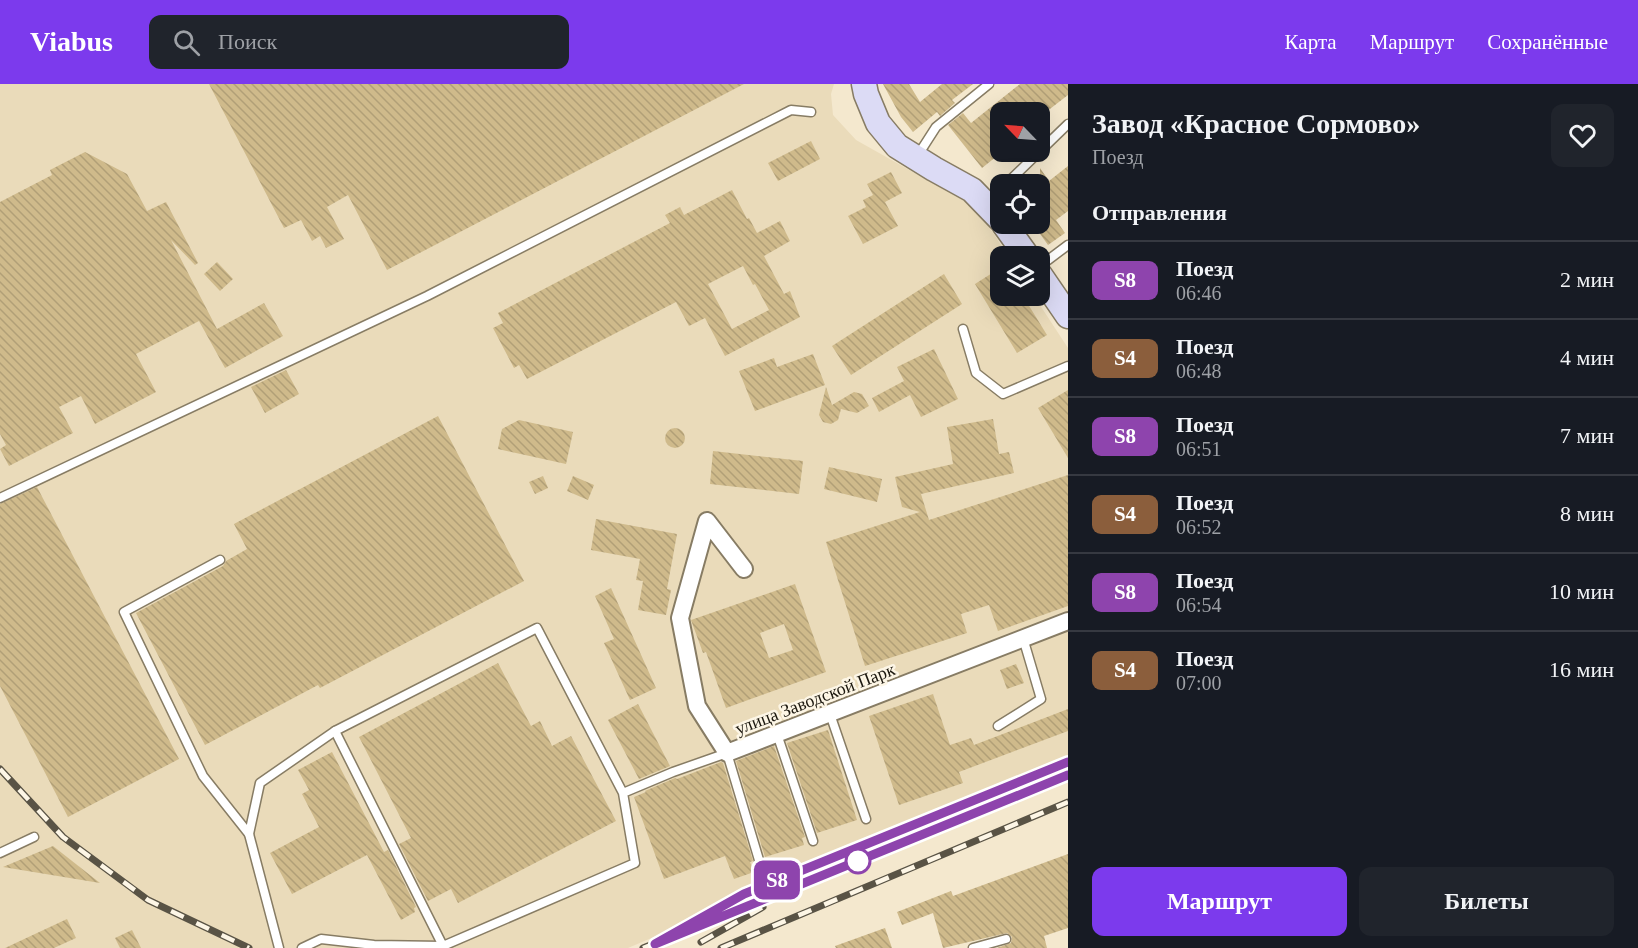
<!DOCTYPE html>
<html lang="ru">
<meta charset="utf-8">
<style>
:root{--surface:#171b24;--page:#20242c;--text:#f1f3f6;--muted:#9ea1a6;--line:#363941;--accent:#7c3aed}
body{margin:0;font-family:"Times New Roman",serif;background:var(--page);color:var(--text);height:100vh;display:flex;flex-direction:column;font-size:22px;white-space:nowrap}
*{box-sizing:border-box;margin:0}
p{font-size:20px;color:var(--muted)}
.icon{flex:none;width:33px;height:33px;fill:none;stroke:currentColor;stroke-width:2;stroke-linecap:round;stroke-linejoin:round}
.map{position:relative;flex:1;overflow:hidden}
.side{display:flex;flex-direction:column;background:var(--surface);width:570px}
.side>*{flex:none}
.badge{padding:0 12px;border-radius:9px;font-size:21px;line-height:39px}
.needle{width:39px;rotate:295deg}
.tools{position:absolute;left:990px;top:18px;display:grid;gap:12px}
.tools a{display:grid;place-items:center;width:60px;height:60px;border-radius:12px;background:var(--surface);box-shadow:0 6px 24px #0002;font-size:30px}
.map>.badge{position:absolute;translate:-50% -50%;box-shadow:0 0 0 3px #fff}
h2{padding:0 24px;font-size:22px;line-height:54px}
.round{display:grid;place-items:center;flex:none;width:63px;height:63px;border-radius:12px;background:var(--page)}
.head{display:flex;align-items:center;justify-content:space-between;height:102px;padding:0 24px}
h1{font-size:28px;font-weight:800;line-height:45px}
.action{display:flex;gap:12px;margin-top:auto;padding:12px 24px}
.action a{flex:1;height:69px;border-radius:12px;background:var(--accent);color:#fff;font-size:24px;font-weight:800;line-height:69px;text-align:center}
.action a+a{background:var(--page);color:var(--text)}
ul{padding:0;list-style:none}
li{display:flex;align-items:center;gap:18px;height:78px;padding:0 24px;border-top:2px solid var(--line)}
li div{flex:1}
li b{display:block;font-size:22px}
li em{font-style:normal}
li .badge{min-width:66px;font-weight:700;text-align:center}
header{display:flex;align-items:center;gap:36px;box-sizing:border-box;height:84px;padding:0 30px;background:var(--accent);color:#fff}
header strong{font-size:28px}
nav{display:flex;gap:33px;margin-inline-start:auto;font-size:21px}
.search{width:420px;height:54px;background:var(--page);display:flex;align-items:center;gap:15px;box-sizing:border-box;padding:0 21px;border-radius:12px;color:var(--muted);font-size:22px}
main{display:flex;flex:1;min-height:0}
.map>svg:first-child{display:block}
.built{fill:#eadbba}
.building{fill:url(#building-back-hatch);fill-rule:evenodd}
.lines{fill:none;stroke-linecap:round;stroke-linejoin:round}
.lane-casing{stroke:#877c64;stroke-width:11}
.street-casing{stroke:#877c64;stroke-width:20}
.secondary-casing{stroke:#877c64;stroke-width:27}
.lane{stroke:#fff;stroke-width:8}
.street{stroke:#fff;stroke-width:16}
.secondary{stroke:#dcdbf5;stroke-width:24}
.rail-casing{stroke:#595345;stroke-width:7}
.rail{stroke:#fdf6e6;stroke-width:4.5;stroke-dasharray:14;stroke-linecap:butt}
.line-casing{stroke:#fff;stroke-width:14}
.line{stroke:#8e44ad;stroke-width:9}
.stop-dot{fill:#fff;stroke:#8e44ad;stroke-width:3}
.labels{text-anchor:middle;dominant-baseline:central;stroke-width:5;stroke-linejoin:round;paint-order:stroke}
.street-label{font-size:18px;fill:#1c180f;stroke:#fdf6e6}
</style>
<header>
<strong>Viabus</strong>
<div class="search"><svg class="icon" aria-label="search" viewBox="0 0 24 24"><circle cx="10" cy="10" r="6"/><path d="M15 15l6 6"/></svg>Поиск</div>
<nav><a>Карта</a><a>Маршрут</a><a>Сохранённые</a></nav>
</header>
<main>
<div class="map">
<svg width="1068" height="864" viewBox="0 0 1068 864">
<defs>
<pattern id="building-back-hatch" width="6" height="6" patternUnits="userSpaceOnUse" patternTransform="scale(1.5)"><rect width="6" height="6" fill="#cfba8b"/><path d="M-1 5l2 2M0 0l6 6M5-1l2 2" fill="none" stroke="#b19f77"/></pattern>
</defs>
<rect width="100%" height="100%" fill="#f4e8ce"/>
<path class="built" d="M0 0H834L831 10 833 31 856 56 977 124 1008 172H1000V212H1034L1068 264V676L628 864H0Z"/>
<g class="building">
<path d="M209 0H744L387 186 348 111 327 123 344 155 326 164 320 152 312 157 301 136 284 144Z"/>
<path d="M883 0H909L920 18 942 0H973L952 16 955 19 940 32 937 28 913 48 901 33Z"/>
<path d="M1020 0H1068V11L1046 28H1000V65L995 69 997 72 982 84 948 41 963 29 971 39Z"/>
<path d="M811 57 820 75 778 97 768 79Z"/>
<path d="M85 68 127 90 147 127 166 118 198 179 195 181 171 156 217 245 264 219 283 252 225 284 199 237 136 270 156 308 95 340 81 312 59 323 73 349 9 382 0 365 6 361 0 350V118L52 91 50 86Z"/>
<path d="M1068 82V127L1056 136 1065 149 1048 161 1033 140H1040V84L1049 97Z"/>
<path d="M891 88 902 109 885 118 898 142 863 160 848 132 866 123 863 116 873 111 867 100Z"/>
<path d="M732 106 747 135 749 134 757 149 780 137 790 157 764 172 784 210 790 207 800 233 725 272 705 234 689 242 676 218 527 295 519 281 514 284 493 244 503 239 498 229 670 139 665 131 680 123 684 131ZM743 182 753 201 755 200 769 226 732 245 708 200Z"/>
<path d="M217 178 233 195 220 207 204 190Z"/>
<path d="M1000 184V212H1023L1047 251 1017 269 975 200Z"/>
<path d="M944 190 962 220 851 291 832 262Z"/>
<path d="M934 265 958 315 921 333 910 311 879 328 872 314 904 297 897 283Z"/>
<path d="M813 270 825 301 755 327 739 287 774 274 777 283Z"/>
<path d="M286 286 299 310 265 329 251 303Z"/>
<path d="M826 303 832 321 854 308 862 310 869 322 857 329 841 325 838 336 831 340 823 338 819 331Z"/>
<path d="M1068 306V374L1038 324Z"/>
<path d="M438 332 524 497 320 604 318 601 205 661 136 529 223 482 226 477 247 465 234 440Z"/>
<path d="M993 335 999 370 1009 368 1014 389 921 410 929 436 1068 391V522L998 547 989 521 961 530 967 549 865 582 826 458 920 428 902 423 895 393 953 380 947 343Z"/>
<path d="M519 336 573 348 566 380 498 365 502 345Z"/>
<circle cx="675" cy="354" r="10"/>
<path d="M713 367 803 377 799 410 710 400Z"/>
<path d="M829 383 882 395 877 418 824 405Z"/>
<path d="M543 392 548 404 535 410 529 398Z"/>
<path d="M573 392 594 401 588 416 567 407Z"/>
<path d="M37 403 179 675 68 733 0 602V420Z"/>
<path d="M596 435 677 450 667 505 671 506 666 531 638 526 643 497 636 496 640 475 591 466Z"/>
<path d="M795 500 826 588 726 624 706 568 703 569 691 536ZM784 540 793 566 769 574 760 549Z"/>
<path d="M611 504 656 604 630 616 604 559 614 555 595 512Z"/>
<path d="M498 579 531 642 540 637 552 662 571 652 616 737 458 819 451 805 428 817 399 760 411 754 359 653Z"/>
<path d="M1016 580 1024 599 1007 605 1000 586Z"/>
<path d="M933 610 950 661 971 654 974 661 1068 625V647L959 688 963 699 899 721 869 632Z"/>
<path d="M638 620 670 682 639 695 608 636Z"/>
<path d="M828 646 857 736 817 749 787 659Z"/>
<path d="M774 662 805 753 802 754 804 761 765 773 736 677Z"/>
<path d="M332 668 384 768 388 766 416 823 414 824 415 828 401 836 367 771 292 810 270 769 319 743 302 710 309 706 298 686Z"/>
<path d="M721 678 723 679 753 777 750 778 754 788 734 795 725 772 664 795 634 713 646 708 645 707 675 694 677 695Z"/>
<path d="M53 762 100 799 3 783Z"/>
<path d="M1068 770V844L1044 852 1047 864H997L1011 859 1012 853 1007 849 943 864 933 829 902 841 897 828 951 807 953 812Z"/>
<path d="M67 835 76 854 54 864H5Z"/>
<path d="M885 844 892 864H836L835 862Z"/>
<path d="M132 846 141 864H120L115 854Z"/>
</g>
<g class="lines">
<defs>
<g id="lane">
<path d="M918 71 936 43 989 0"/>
<path d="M1006 100 1068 40"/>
<path d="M988 118 1000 106"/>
<path d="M1040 182 1068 161"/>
<path d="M963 245 976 289 1003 310 1068 282"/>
<path d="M0 414 427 212 791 26 811 28"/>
<path d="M220 476 124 528 203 692 249 750"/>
<path d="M830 630 866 735"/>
<path d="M998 642 1041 615 1023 554"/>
<path d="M777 650 813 757"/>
<path d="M623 709 635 779 443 862 335 647 537 544 623 709 673 688 727 669 759 776"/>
<path d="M0 769 34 753"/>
<path d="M279 864 249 750 260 699 335 647"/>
<path d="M302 864 321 855 374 861 443 862"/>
<path d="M973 864 1006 855"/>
</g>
<path id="street" d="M744 485 707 437 680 534 697 622 727 669 1068 537"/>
<g id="secondary">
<path d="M864 0 866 10 878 39 897 62 934 85 972 106 1000 135"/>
<path d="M1004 140 1027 172"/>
<path d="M1040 191 1068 232"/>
</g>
</defs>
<use href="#lane" class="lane-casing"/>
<use href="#street" class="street-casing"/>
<use href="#secondary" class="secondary-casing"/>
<use href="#lane" class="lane"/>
<use href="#street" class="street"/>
<use href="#secondary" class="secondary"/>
<defs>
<g id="rail">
<path d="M0 685 63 753 148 816 249 864"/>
<path d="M704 832 744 810 1068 678"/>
<path d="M701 858 763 823"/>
<path d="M643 864 1068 691"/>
<path d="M721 864 1068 718"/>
</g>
</defs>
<use href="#rail" class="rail-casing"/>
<use href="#rail" class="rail"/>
</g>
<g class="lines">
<defs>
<path id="line" d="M1068 678 744 810 655 860 1068 691"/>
</defs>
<use href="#line" class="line-casing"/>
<use href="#line" class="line"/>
</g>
<circle class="stop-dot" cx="858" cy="777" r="12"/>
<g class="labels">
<g class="street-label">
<text transform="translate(815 615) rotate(-21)">улица Заводской Парк</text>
</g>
</g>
</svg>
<div class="tools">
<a><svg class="needle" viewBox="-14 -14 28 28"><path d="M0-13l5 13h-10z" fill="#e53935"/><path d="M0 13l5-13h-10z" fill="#9ea1a6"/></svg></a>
<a><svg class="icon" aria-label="locate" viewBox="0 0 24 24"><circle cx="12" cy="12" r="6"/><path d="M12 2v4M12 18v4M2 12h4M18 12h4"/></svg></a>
<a><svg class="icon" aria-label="layers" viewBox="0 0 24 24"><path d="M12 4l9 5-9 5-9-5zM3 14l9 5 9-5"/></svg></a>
</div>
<b class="badge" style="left:777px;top:796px;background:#8e44ad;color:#fff">S8</b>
</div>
<section class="side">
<div class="head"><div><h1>Завод «Красное Сормово»</h1><p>Поезд</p></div><a class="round"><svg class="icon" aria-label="heart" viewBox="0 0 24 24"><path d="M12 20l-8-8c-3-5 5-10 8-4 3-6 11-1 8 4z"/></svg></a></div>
<h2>Отправления</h2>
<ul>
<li><span class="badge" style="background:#8e44ad;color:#fff">S8</span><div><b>Поезд</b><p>06:46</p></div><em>2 мин</em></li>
<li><span class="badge" style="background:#8b5e3c;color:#fff">S4</span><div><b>Поезд</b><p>06:48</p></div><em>4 мин</em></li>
<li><span class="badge" style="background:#8e44ad;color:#fff">S8</span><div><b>Поезд</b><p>06:51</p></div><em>7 мин</em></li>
<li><span class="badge" style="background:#8b5e3c;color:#fff">S4</span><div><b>Поезд</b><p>06:52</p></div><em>8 мин</em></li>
<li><span class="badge" style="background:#8e44ad;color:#fff">S8</span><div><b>Поезд</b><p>06:54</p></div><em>10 мин</em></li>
<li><span class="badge" style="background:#8b5e3c;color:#fff">S4</span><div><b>Поезд</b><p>07:00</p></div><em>16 мин</em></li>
</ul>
<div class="action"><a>Маршрут</a><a>Билеты</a></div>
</section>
</main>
